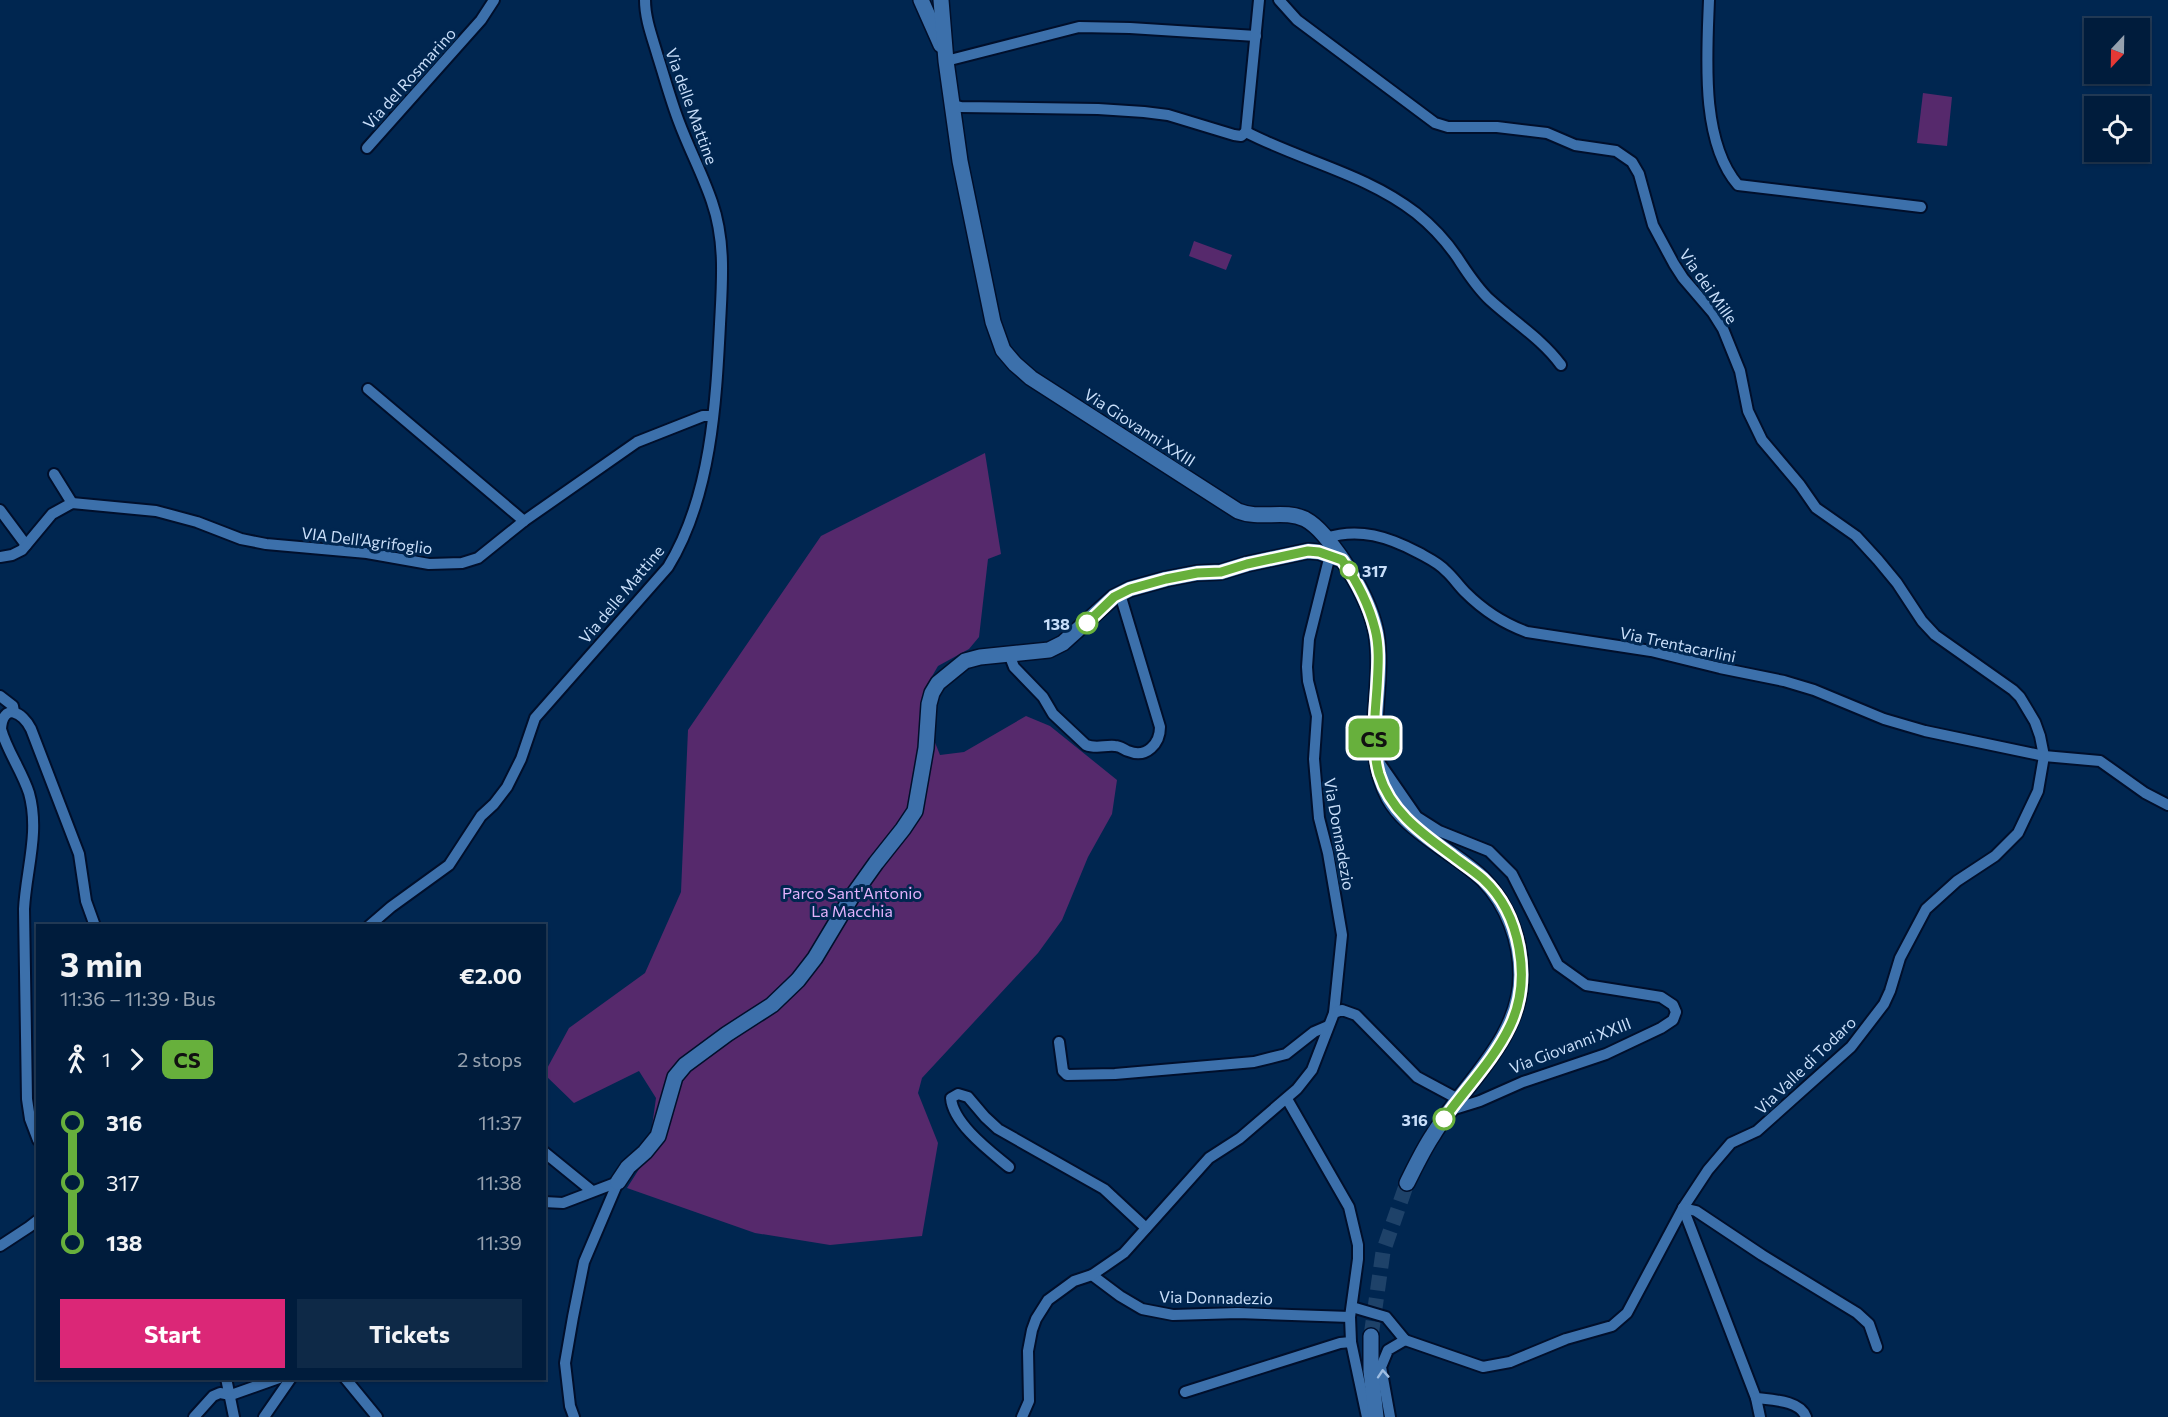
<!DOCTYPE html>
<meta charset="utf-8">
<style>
:root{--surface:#001c3c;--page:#0e2947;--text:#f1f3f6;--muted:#95a1af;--line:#223a56;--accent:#db2777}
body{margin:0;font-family:Commissioner,sans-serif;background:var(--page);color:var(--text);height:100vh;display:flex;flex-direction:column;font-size:22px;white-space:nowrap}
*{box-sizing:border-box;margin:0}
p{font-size:20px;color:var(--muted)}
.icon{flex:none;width:33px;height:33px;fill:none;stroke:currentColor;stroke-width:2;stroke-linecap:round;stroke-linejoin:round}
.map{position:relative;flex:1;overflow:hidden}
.sheet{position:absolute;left:36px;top:924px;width:510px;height:456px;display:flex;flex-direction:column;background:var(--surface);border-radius:0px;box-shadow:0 2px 4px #0004,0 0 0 2px var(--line)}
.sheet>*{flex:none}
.badge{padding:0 12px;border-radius:9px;font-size:21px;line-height:39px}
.needle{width:39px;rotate:202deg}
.buttons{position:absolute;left:2084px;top:18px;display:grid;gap:12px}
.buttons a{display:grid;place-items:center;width:66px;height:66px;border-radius:0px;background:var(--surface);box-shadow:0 2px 4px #0004,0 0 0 2px var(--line);font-size:30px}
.map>.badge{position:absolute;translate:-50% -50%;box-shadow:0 0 0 3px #fff}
.legs{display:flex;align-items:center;gap:9px;height:66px;padding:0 24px;font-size:20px}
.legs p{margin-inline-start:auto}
.summary{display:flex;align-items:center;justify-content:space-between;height:102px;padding:0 24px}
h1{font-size:33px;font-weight:700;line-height:45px}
.action{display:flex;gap:12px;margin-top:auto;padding:12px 24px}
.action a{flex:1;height:69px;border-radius:0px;background:var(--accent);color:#fff;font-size:24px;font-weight:700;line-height:69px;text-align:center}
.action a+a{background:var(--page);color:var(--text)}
ul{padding:0 24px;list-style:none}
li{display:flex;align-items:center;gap:21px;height:60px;font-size:22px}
li i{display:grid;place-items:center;width:9px;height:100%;margin:0 8px;background:currentColor}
li i::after{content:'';width:15px;height:15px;margin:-8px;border:4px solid;border-radius:50%;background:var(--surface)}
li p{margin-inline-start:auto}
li:first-child i{background:linear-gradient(#0000 50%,currentColor 0)}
li:last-child i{background:linear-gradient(currentColor 50%,#0000 0)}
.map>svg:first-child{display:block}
.green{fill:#56296c}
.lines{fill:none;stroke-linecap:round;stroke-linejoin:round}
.secondary-tunnel{stroke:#1e4269;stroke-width:15;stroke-dasharray:15 8;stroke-linecap:butt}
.street-casing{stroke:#000f2b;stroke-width:14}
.secondary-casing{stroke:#000f2b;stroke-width:18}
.street{stroke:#3c70ab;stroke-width:10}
.secondary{stroke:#3c70ab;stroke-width:15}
.oneway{stroke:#9ebde2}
.line-1-casing{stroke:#fff;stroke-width:14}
.line-1{stroke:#67b03c;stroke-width:9}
.stop-1-dot{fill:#fff;stroke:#67b03c;stroke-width:3}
.labels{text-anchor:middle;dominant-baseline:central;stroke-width:6;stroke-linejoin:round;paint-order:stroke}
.street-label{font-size:16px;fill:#c8def9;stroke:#002650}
.stop-label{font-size:16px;font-weight:bold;fill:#c8def9;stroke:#002650;text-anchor:end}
.park-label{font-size:16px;fill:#e2b2fc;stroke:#002650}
</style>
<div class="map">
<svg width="2168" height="1417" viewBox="0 0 2168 1417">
<rect width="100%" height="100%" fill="#002650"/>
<g class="green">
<path d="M1923 93 1952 97 1947 146 1917 143Z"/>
<path d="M1194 241 1232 255 1226 270 1189 256Z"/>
<path d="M985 453 1001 554 988 559 979 637 969 649 938 666 927 685 922 710 940 755 964 752 1026 716 1050 726 1117 780 1112 814 1088 857 1062 920 1038 953 922 1078 918 1093 938 1143 922 1236 830 1245 755 1233 627 1188 648 1155 656 1098 639 1071 574 1103 544 1074 569 1028 645 973 681 892 688 730 821 536Z"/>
</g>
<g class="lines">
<path class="secondary-tunnel" d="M1371 1336 1383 1252 1407 1183"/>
<defs>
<g id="street">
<path d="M1279 0 1297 20 1435 123 1448 127H1497L1547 133 1575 145 1616 151 1632 162 1639 174 1653 225 1674 264 1683 278 1713 313 1723 329 1740 371 1748 411 1762 440 1800 485 1816 508 1856 536 1878 560 1897 583 1922 621 1935 635 2013 690 2020 697 2035 722 2040 736 2044 756 2038 791 2018 833 1995 856 1957 881 1926 909 1900 958 1890 991 1884 1004 1851 1047 1757 1131 1731 1143 1708 1170 1683 1208 1627 1313 1612 1326 1566 1339 1510 1362 1483 1367 1405 1340 1388 1350 1381 1367 1390 1417"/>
<path d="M1709 0C1707 55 1700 141 1738 185L1921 207"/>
<path d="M946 61 1079 27 1130 28 1256 36"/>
<path d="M953 105 961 107 1098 109 1144 112 1168 115 1234 135 1241 136 1246 132"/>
<path d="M1246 132C1302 161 1366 174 1416 213 1431 225 1446 241 1457 257 1467 272 1476 287 1490 300 1514 322 1542 339 1561 365"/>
<path d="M1246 132 1259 0"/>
<path d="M367 148 481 20 494 0"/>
<path d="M368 389 524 521"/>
<path d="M54 474 72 503"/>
<path d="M0 510 26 545"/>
<path d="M1326 538C1359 527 1389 537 1419 553 1428 558 1439 563 1446 571 1453 577 1458 585 1465 592 1482 609 1505 624 1527 632L1651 651 1720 668 1784 681 1814 690 1884 719 1925 731 2044 756 2100 761 2145 793 2168 805"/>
<path d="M1330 555 1309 639 1307 667 1308 681 1317 716 1314 759 1319 818 1328 853 1342 935 1334 1013"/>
<path d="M0 557 12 555 22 550 52 514 72 503 156 511 197 522 241 539 266 544 367 553 429 564 462 563 478 558 524 521 637 442 703 416H713"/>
<path d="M1009 654 1014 667 1043 697 1053 714 1086 745C1096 749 1105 745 1115 746 1121 746 1124 750 1128 751 1147 759 1160 743 1160 727L1120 594"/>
<path d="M0 696 13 706 14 712"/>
<path d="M1379 762 1417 817 1439 831 1489 851 1512 874 1558 965 1586 985 1661 997 1673 1005 1676 1012 1673 1020 1661 1028 1606 1054 1523 1082 1480 1101 1451 1110"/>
<path d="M369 926 391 907 449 865 481 816 494 804 507 787 521 759 535 718 668 567C711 497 716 404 720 324 722 284 726 242 712 202 703 175 689 149 679 122 671 101 665 79 658 57 653 39 645 20 645 0"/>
<path d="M1059 1042 1063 1071 1067 1075 1115 1074 1254 1062 1286 1054 1314 1032 1328 1026"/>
<path d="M1287 1099 1349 1207 1358 1245V1259L1350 1317 1351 1342 1367 1417"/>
<path d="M38 1140 30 1119 27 1099 24 909C26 870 40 832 29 793 22 771 7 751 1 729 3 702 23 712 31 729L79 854 86 901 95 926"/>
<path d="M544 1152 592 1191"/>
<path d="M1009 1167C991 1152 953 1124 951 1098L958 1094 968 1097 985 1117 998 1129 1104 1189 1146 1228"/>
<path d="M544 1202 563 1203 618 1182"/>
<path d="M1683 1208 1756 1398C1771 1400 1800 1400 1806 1417"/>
<path d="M1683 1208 1696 1211 1762 1255 1857 1313 1869 1324 1877 1347"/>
<path d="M0 1246 29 1227 38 1220"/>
<path d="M1092 1275 1120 1296 1142 1309 1173 1315 1238 1313 1350 1317"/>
<path d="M1352 1307 1386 1317 1405 1340"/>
<path d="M226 1378 234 1417"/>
<path d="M345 1378 377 1417"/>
<path d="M1185 1392 1340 1343 1351 1342"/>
<path d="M1756 1398 1760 1417"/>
<path d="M194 1417 213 1396 220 1393 231 1395 279 1378"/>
<path d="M264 1417 291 1378"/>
<path d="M574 1417 570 1406 565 1363 573 1317 584 1262 618 1182"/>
<path d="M1022 1417 1029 1401 1028 1351 1032 1330 1036 1319 1048 1300 1074 1281 1092 1275 1124 1253 1209 1158 1240 1138 1297 1089 1312 1070 1334 1013 1342 1010 1356 1015 1417 1077 1458 1099"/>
</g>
<g id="secondary">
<path d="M921 0 941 45"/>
<path d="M941 0 946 61 960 161 993 322 1003 350 1015 364 1031 378 1238 511C1260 520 1284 509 1305 519 1320 527 1332 545 1342 559 1356 580 1371 607 1376 632 1386 689 1360 743 1389 798 1399 816 1417 830 1434 842 1450 854 1470 866 1484 880 1508 905 1521 941 1521 975 1521 1039 1464 1084 1433 1135 1423 1150 1415 1167 1407 1183"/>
<path d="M618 1182 628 1167 645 1152 658 1136 675 1077 685 1065 727 1034 772 1005 798 980 815 958 851 898 876 863 903 829 915 811 926 748 929 704 932 693 938 683 965 661 980 657 1049 650 1063 643 1114 597 1130 589 1166 579 1197 573 1221 572 1247 564 1308 551 1319 552 1342 560"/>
<path d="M1371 1336V1371L1376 1417"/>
</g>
</defs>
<use href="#street" class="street-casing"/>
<use href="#secondary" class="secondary-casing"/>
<use href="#street" class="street"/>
<use href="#secondary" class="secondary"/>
</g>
<defs><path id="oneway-chevron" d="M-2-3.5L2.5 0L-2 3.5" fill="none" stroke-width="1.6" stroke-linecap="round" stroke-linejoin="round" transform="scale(1.5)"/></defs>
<use class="oneway" href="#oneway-chevron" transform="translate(1383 1374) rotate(-94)"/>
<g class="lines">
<defs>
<path id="line-1" d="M1087 623 1114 597 1130 589 1166 579 1197 573 1221 572 1247 564 1308 551 1319 552 1342 560C1356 580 1369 605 1375 629 1380 648 1378 669 1377 688 1375 717 1371 745 1379 774 1391 813 1423 834 1454 857 1463 864 1474 871 1483 879 1521 914 1532 980 1510 1026 1494 1060 1465 1089 1444 1119"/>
</defs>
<use href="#line-1" class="line-1-casing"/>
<use href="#line-1" class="line-1"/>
</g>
<g class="stop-1-dot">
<circle cx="1349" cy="570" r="8"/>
<circle cx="1087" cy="623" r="10"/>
<circle cx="1444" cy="1119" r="10"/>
</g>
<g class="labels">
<g class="street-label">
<text transform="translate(409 78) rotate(-48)">Via del Rosmarino</text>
<text transform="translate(692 106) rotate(70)">Via delle Mattine</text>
<text transform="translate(1709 286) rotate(55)">Via dei Mille</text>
<text transform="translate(1140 427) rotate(33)">Via Giovanni XXIII</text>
<text transform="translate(367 540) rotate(7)">VIA Dell'Agrifoglio</text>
<text transform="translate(621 594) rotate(-50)">Via delle Mattine</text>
<text transform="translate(1678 644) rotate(12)">Via Trentacarlini</text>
<text transform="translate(1340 834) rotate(80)">Via Donnadezio</text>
<text transform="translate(1570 1045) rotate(-21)">Via Giovanni XXIII</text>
<text transform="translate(1805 1065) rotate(-44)">Via Valle di Todaro</text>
<text transform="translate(1216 1297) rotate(1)">Via Donnadezio</text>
</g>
<g class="stop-label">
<text x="1362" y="570" text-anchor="start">317</text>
<text x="1070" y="623">138</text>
<text x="1428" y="1119">316</text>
</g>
<g class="park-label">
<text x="852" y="892">Parco Sant'Antonio<tspan x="852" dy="18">La Macchia</tspan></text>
</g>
</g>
</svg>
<div class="buttons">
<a><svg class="needle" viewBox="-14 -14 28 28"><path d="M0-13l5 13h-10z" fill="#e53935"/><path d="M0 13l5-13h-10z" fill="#95a1af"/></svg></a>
<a><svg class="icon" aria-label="locate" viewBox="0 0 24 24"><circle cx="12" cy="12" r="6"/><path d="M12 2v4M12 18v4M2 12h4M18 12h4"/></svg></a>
</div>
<b class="badge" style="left:1374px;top:738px;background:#67b03c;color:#111">CS</b>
<section class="sheet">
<div class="summary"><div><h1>3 min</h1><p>11:36 – 11:39 · Bus</p></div><b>€2.00</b></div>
<div class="legs"><svg class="icon" aria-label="walk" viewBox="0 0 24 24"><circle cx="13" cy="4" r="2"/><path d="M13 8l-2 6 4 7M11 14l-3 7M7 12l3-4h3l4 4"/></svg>1<svg class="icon" aria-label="forward" viewBox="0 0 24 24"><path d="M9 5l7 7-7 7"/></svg><b class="badge" style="background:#67b03c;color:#111">CS</b><p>2 stops</p></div>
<ul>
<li><i style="color:#67b03c"></i><b>316</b><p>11:37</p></li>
<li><i style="color:#67b03c"></i><span>317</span><p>11:38</p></li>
<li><i style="color:#67b03c"></i><b>138</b><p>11:39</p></li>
</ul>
<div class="action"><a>Start</a><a>Tickets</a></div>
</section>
</div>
